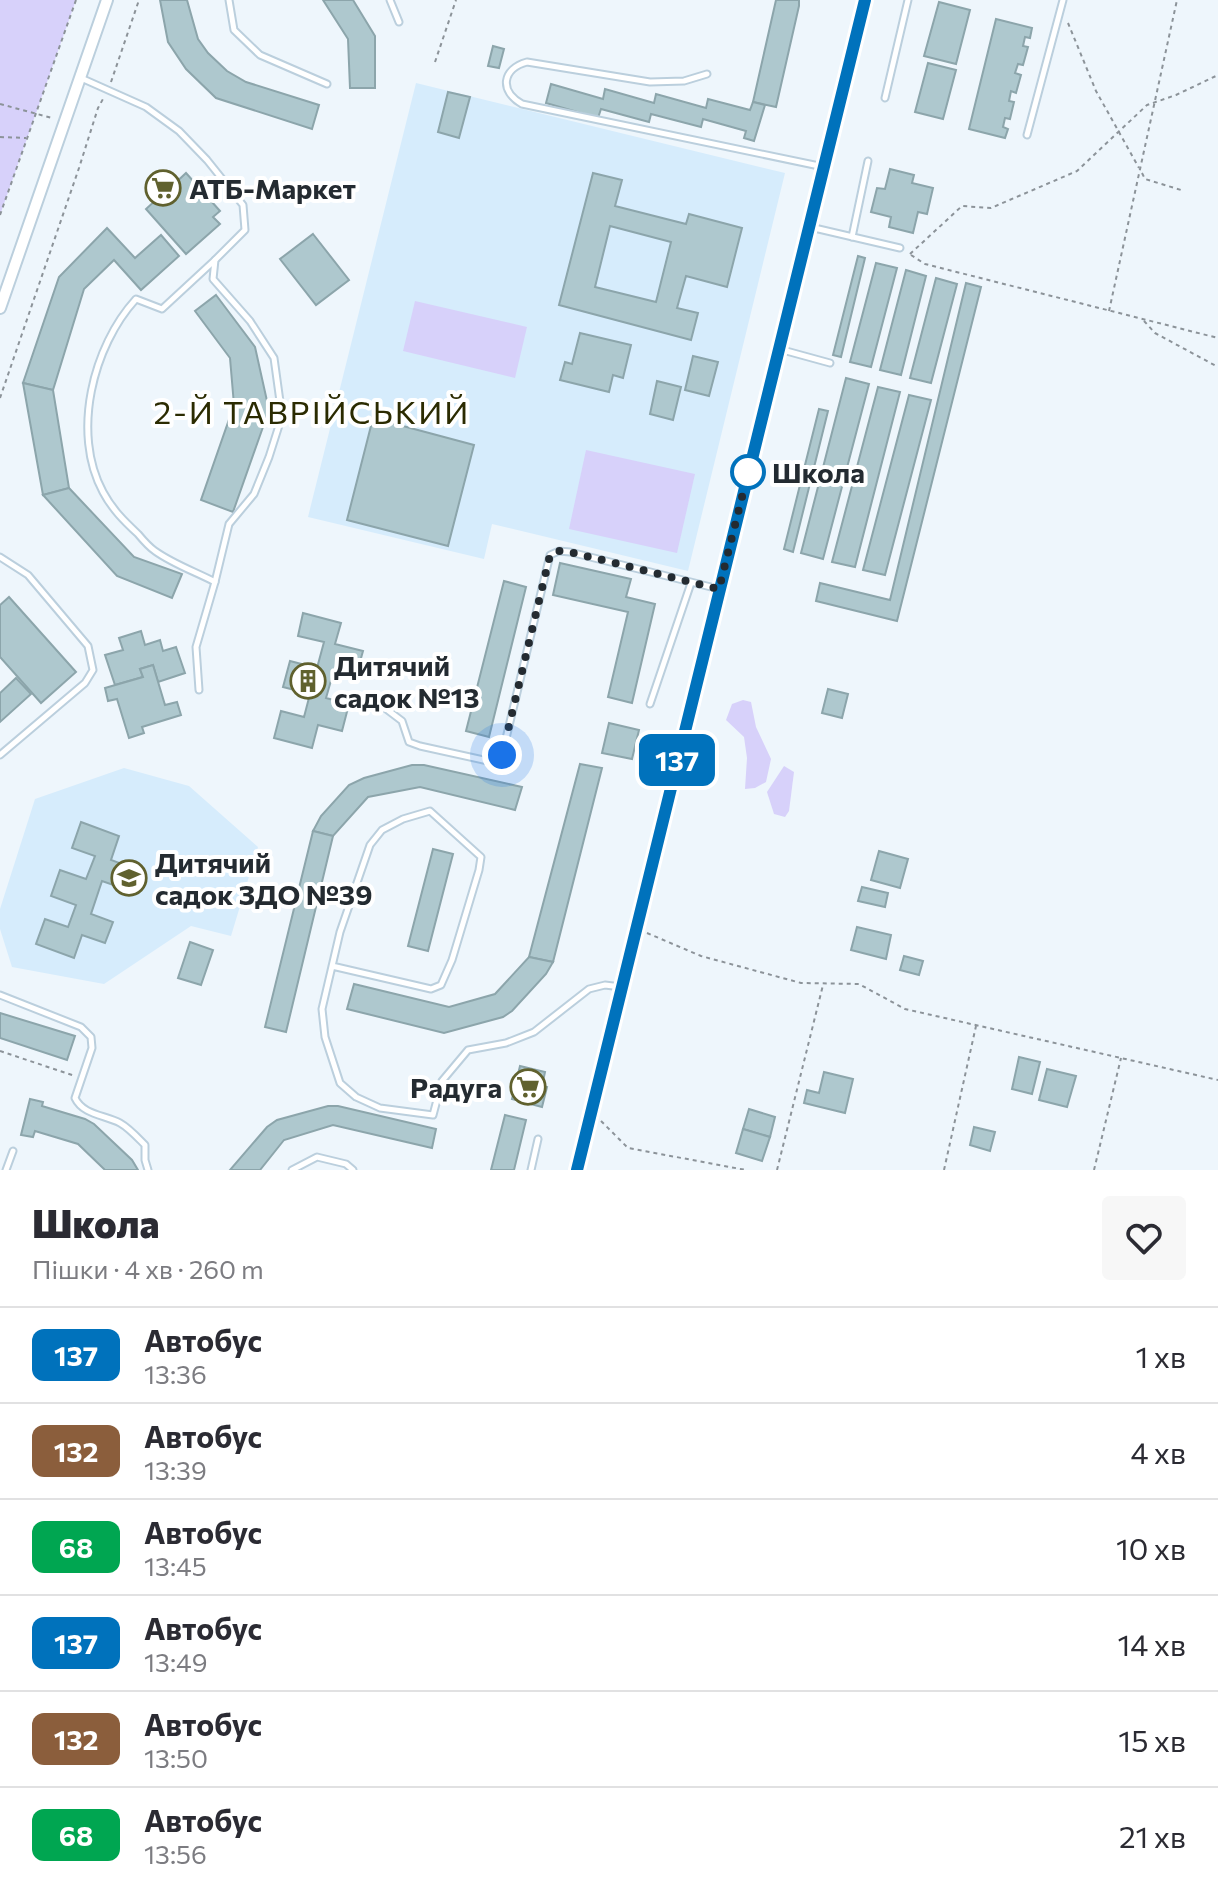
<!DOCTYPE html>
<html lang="uk">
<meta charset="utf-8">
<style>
:root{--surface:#fff;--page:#f7f7f7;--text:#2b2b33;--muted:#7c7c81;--line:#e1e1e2}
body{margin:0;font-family:Commissioner,sans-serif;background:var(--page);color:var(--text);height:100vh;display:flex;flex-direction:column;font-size:30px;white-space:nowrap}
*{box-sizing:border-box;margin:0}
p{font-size:26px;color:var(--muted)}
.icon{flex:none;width:44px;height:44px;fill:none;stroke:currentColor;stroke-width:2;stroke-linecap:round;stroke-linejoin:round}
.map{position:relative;height:1170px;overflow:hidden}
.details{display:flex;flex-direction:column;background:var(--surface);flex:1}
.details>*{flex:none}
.badge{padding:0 16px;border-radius:12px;font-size:28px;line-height:52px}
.you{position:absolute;width:40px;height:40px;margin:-20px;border:6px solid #fff;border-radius:50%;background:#1a73e8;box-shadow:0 0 0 12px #1a73e833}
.map>.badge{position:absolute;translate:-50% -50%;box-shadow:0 0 0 4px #fff}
.round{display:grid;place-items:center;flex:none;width:84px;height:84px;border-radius:8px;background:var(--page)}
.head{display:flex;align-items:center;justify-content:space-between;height:136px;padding:0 32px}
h1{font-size:38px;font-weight:800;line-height:60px}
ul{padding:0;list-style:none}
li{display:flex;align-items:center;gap:24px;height:96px;padding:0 32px;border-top:2px solid var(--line)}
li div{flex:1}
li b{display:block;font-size:30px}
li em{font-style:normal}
li .badge{min-width:88px;font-weight:700;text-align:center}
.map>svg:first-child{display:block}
.built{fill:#d6ecfc}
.green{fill:#d7d1fa}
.building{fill:#aec8ce;stroke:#8ca5ab;stroke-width:2;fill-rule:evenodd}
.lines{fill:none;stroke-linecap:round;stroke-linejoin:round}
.lane-casing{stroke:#bbcfdd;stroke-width:9}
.street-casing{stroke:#bbcfdd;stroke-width:14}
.path{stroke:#8c9399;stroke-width:2;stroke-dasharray:4 4;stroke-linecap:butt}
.lane{stroke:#fff;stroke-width:5}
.street{stroke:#fff;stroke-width:10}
.line-casing{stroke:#fff;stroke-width:18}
.line{stroke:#0072bc;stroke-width:12}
.walk{stroke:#242b31;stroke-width:8;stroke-dasharray:0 14.4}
.stop-dot{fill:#fff;stroke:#0072bc;stroke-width:4}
.labels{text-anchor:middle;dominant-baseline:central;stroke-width:8;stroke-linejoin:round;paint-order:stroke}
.poi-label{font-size:28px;font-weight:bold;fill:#242b31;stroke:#fff;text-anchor:start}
.stop-label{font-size:28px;font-weight:bold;fill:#242b31;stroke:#fff;text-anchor:start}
.quarter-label{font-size:32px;letter-spacing:2px;fill:#2b2b01;stroke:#fff}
</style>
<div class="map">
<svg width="1218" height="1170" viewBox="0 0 1218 1170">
<rect width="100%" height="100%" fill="#eef6fc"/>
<g class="built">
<path d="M416 83 785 173 688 571 492 524 484 559 308 517Z"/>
<path d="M124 768 189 786 258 847 231 936 191 926 104 984 12 967 0 929V909L35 799Z"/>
</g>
<g class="green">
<path d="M0 0H76L0 215Z"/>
<path d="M415 301 527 327 515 378 403 351Z"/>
<path d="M586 450 695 474 677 553 569 529Z"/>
<path d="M743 700 751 702 756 727 771 759 766 782 755 788 745 789 747 758 744 737 726 720 732 704Z"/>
<path d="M784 766 794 772 789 811 785 817 774 814 767 792Z"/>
</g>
<g class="building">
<path d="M160 0H187L198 39 208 53 227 71 246 82 319 105 312 129 216 98 186 69 168 42Z"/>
<path d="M323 0H353L375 36V88H350L348 39Z"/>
<path d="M776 0H799V6L776 107 753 102Z"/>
<path d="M939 2 970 10 956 64 924 56Z"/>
<path d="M996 19 1032 28 1030 38 1025 37 1023 46 1028 47 1023 65 1018 64 1015 73 1021 75 1016 93 1011 91 1009 101 1014 102 1010 119 1005 118 1003 127 1008 129 1005 138 969 129Z"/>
<path d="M493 46 504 49 499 68 488 66Z"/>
<path d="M928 63 956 70 943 119 915 112Z"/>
<path d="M551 84 603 99 605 89 654 103 656 94 706 108 708 99 750 110 753 102 765 105 754 141 744 138 746 131 703 119 701 127 651 114 649 122 601 109 598 118 546 103Z"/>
<path d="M448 92 470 97 459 138 438 132Z"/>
<path d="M890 169 914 175 912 183 933 188 927 214 918 212 913 233 889 227 891 217 871 212 877 188 885 189Z"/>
<path d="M186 173 220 211 213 217 220 224 186 254 146 209 158 198 154 193 166 181 171 187Z"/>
<path d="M593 173 622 180 615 206 686 224 689 214 742 228 727 287 686 276 677 308 698 313 691 340 559 305ZM610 226 671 242 656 302 595 287Z"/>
<path d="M107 228 135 258 161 235 179 256 141 290 114 260 84 289 53 390 23 383 59 277Z"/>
<path d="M313 234 349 280 316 305 280 259Z"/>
<path d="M858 256 865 258 841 357 833 355Z"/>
<path d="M876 263 897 268 871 367 850 362Z"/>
<path d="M906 270 926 276 901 375 880 370Z"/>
<path d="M936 278 957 284 931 383 910 378Z"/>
<path d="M966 283 981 287 897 621 816 601 820 583 890 600Z"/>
<path d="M216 295 255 347 269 410 233 512 201 500 234 405 230 358 195 311Z"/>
<path d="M580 333 631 345 623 378 613 375 609 392 560 380 565 362 572 364Z"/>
<path d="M693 356 718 362 709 396 685 390Z"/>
<path d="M846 378 869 384 823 559 801 553Z"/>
<path d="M657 381 681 387 673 420 650 414Z"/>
<path d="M23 383 53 390 69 488 43 495Z"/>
<path d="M878 387 900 392 855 567 832 562Z"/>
<path d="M909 395 931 400 885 575 863 570Z"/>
<path d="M819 409 828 411 793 552 784 549Z"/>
<path d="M373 418 474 445 448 546 347 520Z"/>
<path d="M69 488 134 557 182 574 172 598 117 576 43 495Z"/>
<path d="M560 563 631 579 626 597 655 604 632 703 608 697 628 612 553 595Z"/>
<path d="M504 581 526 587 489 737 466 731Z"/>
<path d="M9 597 76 672 41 703 0 657V605Z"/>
<path d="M303 613 341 623 335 644 363 651 356 676 334 670 326 698 349 704 342 731 318 725 312 748 274 738 281 711 304 717 310 694 283 687 290 661 317 668 324 642 298 636Z"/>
<path d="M141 631 145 645 160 640 163 651 176 647 185 673 158 682 153 665 140 669 143 677 115 685 105 655 123 650 119 638Z"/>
<path d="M153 665 165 705 177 702 181 715 142 727 144 733 129 738 117 699 108 701 105 688 143 677 140 669Z"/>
<path d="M16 678 31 694 0 722V693Z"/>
<path d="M828 689 848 694 842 718 822 713Z"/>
<path d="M609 723 639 730 632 759 602 753Z"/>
<path d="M580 764 602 768 553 962 529 957Z"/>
<path d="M412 765H424L522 787 515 810 420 787 368 797 333 836 313 831 321 816 349 785 364 778Z"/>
<path d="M81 822 119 836 111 860 133 868 125 889 102 881 91 914 113 922 105 943 82 935 74 958 36 944 45 919 68 927 76 905 51 896 60 870 86 879 95 856 72 848Z"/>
<path d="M313 831 333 836 286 1032 265 1027Z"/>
<path d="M433 849 453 854 428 951 408 946Z"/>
<path d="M879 851 908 859 900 888 871 880Z"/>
<path d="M862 887 888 893 885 907 858 901Z"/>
<path d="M857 927 891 935 886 959 851 950Z"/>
<path d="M190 942 213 950 201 985 178 978Z"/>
<path d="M904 956 923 961 919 975 900 970Z"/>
<path d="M529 957 553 962 546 974 512 1011 503 1017 444 1033 347 1009 354 984 449 1007 495 994Z"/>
<path d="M0 1013 75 1036 67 1060 0 1038Z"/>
<path d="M1019 1057 1040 1062 1032 1094 1012 1089Z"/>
<path d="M520 1066 545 1072 542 1086 547 1087 542 1107 512 1099Z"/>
<path d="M1047 1069 1076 1076 1067 1107 1039 1100Z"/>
<path d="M824 1072 853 1079 845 1113 804 1103 807 1090 819 1093Z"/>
<path d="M30 1099 43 1102 42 1106 85 1119 94 1124 132 1160 138 1170H105L78 1144 35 1131 33 1137 21 1135Z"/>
<path d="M328 1106H338L436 1129 432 1148 333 1125 284 1140 260 1170H230L267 1127 277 1120Z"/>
<path d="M749 1109 775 1117 770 1137 743 1129Z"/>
<path d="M505 1115 526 1120 514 1170H491Z"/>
<path d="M974 1127 995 1132 990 1151 970 1145Z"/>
<path d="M743 1129 770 1137 762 1161 736 1153Z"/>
</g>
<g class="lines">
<defs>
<g id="lane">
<path d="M229 0 234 30 260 55 327 84"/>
<path d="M390 0 399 22"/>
<path d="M707 74 684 81 650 82 527 62C502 69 499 91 522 104L824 167"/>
<path d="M81 78 146 107 179 131 207 160 243 205 245 230 215 260 213 279 250 321 274 358 282 416 269 457 254 494 229 524 215 582 196 647 199 690"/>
<path d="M885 98 908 0"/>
<path d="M1027 135 1063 0"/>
<path d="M810 227 900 248"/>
<path d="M852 237 868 161"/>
<path d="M215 260 162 309 136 299C93 346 71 433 103 492 112 509 124 521 138 534 143 540 149 547 155 551 173 564 196 572 215 582"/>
<path d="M779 349 830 363"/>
<path d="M0 557 28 575 88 646 93 670 85 683 0 755"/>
<path d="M377 702 402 721 409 742 420 746 488 761 502 755 550 555 559 551 570 552 719 589"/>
<path d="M650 704 691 583"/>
<path d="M332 966 431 989 441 985 452 960 479 870 481 857 430 811 403 819 382 830 370 845 340 932 322 1009 325 1037 340 1083 356 1097 380 1108 433 1115 442 1081 468 1050 506 1043 534 1032 589 989 605 985 621 987"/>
<path d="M0 995 81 1027 91 1037 92 1048 75 1098C83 1115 105 1115 120 1123 129 1128 138 1138 145 1145V1160L148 1170"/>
<path d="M6 1170 13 1151"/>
<path d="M292 1170 317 1157 346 1164 353 1170"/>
<path d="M531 1170 538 1139"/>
</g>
<g id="street">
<path d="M0 308 107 0"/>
<path d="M577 1170 865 0"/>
</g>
</defs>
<use href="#lane" class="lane-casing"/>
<use href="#street" class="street-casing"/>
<g class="path">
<path d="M1068 23 1096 91 1139 168"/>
<path d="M435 62 456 0"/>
<path d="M111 82 139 0"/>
<path d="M0 104 52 118"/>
<path d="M0 137 26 138"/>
<path d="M1142 173 1145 179 1181 190"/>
<path d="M0 215 76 0"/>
<path d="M910 254 962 206 991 208 1077 171 1147 105 1176 95 1218 75"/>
<path d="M911 255 925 264 1218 338"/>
<path d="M1109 311 1177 0"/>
<path d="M1144 321 1155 333 1218 367"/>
<path d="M0 398 79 168 98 108 103 99"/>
<path d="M647 933 701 956 801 983 859 984 905 1009 1218 1080"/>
<path d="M0 1051 75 1076"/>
<path d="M601 1121 628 1148 746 1170"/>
<path d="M777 1170 823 985"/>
<path d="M944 1170 976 1026"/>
<path d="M1094 1170 1121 1058"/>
</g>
<use href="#lane" class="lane"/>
<use href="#street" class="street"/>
</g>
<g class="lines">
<defs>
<path id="line" d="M577 1170 865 0"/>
</defs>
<use href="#line" class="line-casing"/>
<use href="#line" class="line"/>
<path class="walk" d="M502 755 550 555 559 551 570 552 719 589 749 469 748 472"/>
</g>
<defs>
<symbol id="supermarket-ring" viewBox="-11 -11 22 22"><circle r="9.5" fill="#fff" stroke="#60612e" stroke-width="1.5"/><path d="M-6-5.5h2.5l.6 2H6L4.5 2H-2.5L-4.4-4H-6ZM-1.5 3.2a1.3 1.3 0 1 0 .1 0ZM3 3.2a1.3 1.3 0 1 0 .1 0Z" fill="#60612e"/></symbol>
<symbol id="building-ring" viewBox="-11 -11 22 22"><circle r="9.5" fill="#fff" stroke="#60612e" stroke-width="1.5"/><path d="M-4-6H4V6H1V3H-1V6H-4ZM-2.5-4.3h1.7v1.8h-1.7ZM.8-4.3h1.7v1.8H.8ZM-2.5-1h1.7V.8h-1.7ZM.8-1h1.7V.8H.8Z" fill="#60612e"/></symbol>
<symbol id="school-ring" viewBox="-11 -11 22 22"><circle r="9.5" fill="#fff" stroke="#60612e" stroke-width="1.5"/><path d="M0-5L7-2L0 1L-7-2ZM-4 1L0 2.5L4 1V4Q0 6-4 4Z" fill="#60612e"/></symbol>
</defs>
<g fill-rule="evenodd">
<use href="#supermarket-ring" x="143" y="168" width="40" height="40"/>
<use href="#building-ring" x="288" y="661" width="40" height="40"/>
<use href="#school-ring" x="109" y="858" width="40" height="40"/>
<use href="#supermarket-ring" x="508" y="1067" width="40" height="40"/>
</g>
<circle class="stop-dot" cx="748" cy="472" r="16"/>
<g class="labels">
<g class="poi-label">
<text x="189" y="188">АТБ-Маркет</text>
<text x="334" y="665">Дитячий<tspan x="334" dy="32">садок №13</tspan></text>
<text x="155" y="862">Дитячий<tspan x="155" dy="32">садок ЗДО №39</tspan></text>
<text x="502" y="1087" text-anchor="end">Радуга</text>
</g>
<g class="stop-label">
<text x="772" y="472">Школа</text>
</g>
<g class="quarter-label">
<text x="312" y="411">2-Й ТАВРІЙСЬКИЙ</text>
</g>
</g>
</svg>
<div class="you" style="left:502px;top:755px"></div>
<b class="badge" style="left:677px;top:760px;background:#0072bc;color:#fff">137</b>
</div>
<section class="details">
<div class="head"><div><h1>Школа</h1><p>Пішки · 4 хв · 260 m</p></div><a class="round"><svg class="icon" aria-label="heart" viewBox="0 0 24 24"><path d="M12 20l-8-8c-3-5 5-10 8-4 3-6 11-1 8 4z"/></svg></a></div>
<ul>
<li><span class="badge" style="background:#0072bc;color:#fff">137</span><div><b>Автобус</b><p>13:36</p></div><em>1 хв</em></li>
<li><span class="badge" style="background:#8b5e3c;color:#fff">132</span><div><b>Автобус</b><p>13:39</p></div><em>4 хв</em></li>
<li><span class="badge" style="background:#00a651;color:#fff">68</span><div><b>Автобус</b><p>13:45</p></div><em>10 хв</em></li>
<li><span class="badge" style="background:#0072bc;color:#fff">137</span><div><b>Автобус</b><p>13:49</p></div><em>14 хв</em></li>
<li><span class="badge" style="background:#8b5e3c;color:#fff">132</span><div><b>Автобус</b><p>13:50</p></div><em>15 хв</em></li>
<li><span class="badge" style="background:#00a651;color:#fff">68</span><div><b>Автобус</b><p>13:56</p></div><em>21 хв</em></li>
</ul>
</section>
